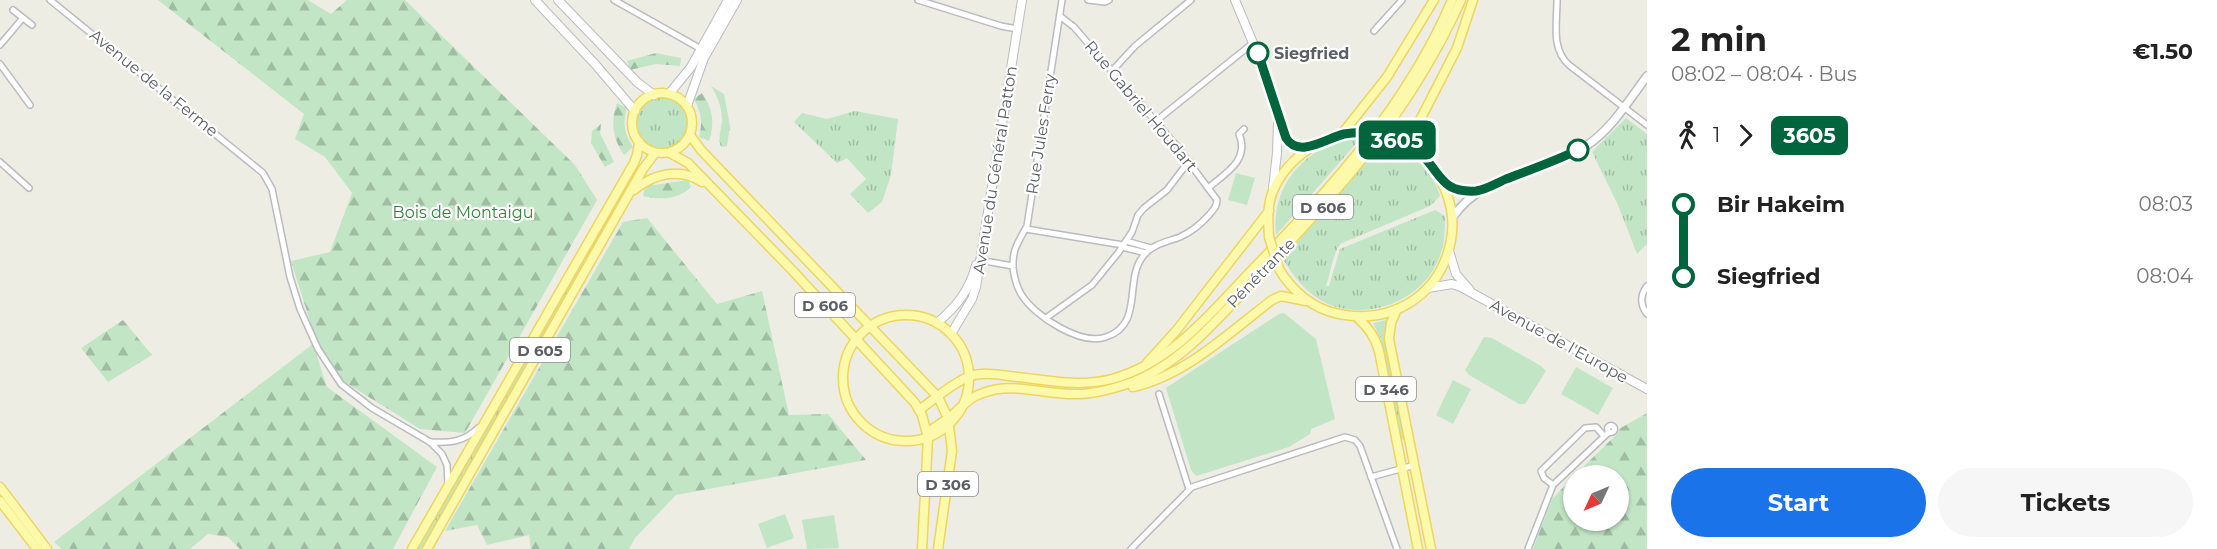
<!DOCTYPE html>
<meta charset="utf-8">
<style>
:root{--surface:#fff;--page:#f6f6f6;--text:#222;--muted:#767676;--accent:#1a73e8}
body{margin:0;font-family:Montserrat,sans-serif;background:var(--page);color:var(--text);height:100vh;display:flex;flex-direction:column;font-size:22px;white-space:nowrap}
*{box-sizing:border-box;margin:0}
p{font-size:20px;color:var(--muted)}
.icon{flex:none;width:33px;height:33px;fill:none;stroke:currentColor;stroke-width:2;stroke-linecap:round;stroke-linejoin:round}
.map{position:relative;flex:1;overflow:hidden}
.side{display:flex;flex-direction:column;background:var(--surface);width:570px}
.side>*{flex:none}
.badge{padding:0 12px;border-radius:9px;font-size:21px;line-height:39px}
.needle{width:39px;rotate:226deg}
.buttons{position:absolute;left:1563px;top:465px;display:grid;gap:12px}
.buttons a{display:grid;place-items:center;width:66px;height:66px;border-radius:50%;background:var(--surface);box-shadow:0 2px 4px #0004;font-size:30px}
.map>.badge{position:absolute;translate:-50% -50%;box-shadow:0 0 0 3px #fff}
.legs{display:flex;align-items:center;gap:9px;height:66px;padding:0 24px;font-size:20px}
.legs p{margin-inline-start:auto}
.summary{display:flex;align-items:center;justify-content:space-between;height:102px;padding:0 24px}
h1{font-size:33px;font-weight:700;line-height:45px}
.button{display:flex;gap:12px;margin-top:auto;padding:12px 24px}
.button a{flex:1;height:69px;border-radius:36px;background:var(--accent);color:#fff;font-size:24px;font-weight:700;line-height:69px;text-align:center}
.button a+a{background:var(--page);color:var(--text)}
ul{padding:0 24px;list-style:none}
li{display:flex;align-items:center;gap:21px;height:72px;font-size:22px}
li i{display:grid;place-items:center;width:9px;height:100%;margin:0 8px;background:currentColor}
li i::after{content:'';width:15px;height:15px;margin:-8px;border:4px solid;border-radius:50%;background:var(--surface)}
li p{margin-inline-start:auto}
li:first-child i{background:linear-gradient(#0000 50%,currentColor 0)}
li:last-child i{background:linear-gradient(currentColor 50%,#0000 0)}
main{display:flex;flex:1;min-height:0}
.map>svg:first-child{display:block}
.grass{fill:url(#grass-tufts)}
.forest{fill:url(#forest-firs)}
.pitch{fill:#c1e5c5}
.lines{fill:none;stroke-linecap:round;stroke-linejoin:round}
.minor-casing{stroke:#b9bbc0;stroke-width:8}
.tertiary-casing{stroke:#b9bbc0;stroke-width:10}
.secondary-casing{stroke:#babcc2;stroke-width:10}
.primary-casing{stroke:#eed55e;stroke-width:11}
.minor{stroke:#fff;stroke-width:5}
.tertiary{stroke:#fff;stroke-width:7}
.secondary{stroke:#fff;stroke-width:8}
.primary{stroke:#fdf9ab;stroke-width:8}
.primary-bridge-casing{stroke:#eed55e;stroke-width:11;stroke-linecap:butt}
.primary-bridge{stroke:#fdf9ab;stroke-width:8}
.line-1-casing{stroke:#fff;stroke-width:14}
.line-1{stroke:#00643c;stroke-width:9}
.stop-1-dot{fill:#fff;stroke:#00643c;stroke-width:3}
.labels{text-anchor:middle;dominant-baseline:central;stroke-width:4.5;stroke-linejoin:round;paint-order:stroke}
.shield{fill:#fff;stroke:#8d8f92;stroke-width:1.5}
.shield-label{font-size:15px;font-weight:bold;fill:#5c5f64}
.stop-label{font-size:16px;font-weight:bold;fill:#5c5f64;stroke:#fff;text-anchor:start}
.street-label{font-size:16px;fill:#5c5f64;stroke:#fff}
.park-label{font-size:16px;fill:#368142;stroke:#fff}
</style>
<main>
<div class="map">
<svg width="1647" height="549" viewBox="0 0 1647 549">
<defs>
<pattern id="grass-tufts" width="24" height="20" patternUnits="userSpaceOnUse" patternTransform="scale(1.5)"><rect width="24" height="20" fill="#c1e5c5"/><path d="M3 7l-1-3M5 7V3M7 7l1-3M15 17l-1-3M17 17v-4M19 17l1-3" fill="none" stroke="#a0bda4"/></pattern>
<pattern id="forest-firs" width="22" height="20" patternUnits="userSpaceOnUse" patternTransform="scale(1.5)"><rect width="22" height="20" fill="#c1e5c5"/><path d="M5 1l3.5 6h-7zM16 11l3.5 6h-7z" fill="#a0bda4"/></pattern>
</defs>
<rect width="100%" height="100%" fill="#eeede4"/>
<g class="grass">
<circle cx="663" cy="123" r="26"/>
<path d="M855 111 898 119 891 175 882 202 868 213 850 194 866 179 847 158 837 163 794 122 802 113 827 119Z"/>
<path d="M1626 118 1647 134V244L1637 254 1618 205 1592 152Z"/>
<path d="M1360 139 1276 235C1270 184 1309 141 1360 139Z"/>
<path d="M1383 142C1409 149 1433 170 1440 196L1430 206 1340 244C1332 256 1331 272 1326 286H1329L1340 249 1435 210 1445 216C1445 229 1445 241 1441 253 1427 298 1372 322 1328 304 1308 295 1294 278 1283 259Z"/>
<path d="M635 165 641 168 425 549H417Z"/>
<path d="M1387 320 1385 339 1405 439 1400 440 1381 339 1373 323Z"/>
</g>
<g class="forest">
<path d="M158 0H308L331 14 347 0H405L575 165 597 200 465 433 420 429 335 376 316 340 291 261 330 252 352 193 325 157 295 139 304 114Z"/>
<path d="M656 53 681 58 680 66 656 64 630 70 627 61Z"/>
<path d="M711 86 724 94 730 126 727 146 721 147C717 137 722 129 722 119 722 107 717 96 711 86Z"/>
<path d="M702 93C713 108 715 124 709 141L699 137C703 123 701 112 694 99Z"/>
<path d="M617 103 627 108C622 123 625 135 633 147L624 155C613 139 610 122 617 103Z"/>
<path d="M601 124 600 133 614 162 605 167 591 143 592 131Z"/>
<path d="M688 180 691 187C678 200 660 200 643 196L646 183 655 185Z"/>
<path d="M647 218 717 304 762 291 789 415 828 414 866 460 676 495 635 538 629 549H531L529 535 487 545 477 525 445 531 623 222Z"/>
<path d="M123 320 152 355 108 382 81 348Z"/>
<path d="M313 344 327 387 437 467 393 549H240L228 537 208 534 190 549H62L54 542Z"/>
<path d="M1647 413V549H1533L1552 499 1573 477 1574 520H1618V476L1575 475 1618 433 1619 429Z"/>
</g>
<g class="pitch">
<path d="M1236 173 1255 178 1247 205 1228 200Z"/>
<path d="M1284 313 1316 339 1335 419 1311 429 1310 434 1289 447 1196 476 1191 470 1166 388 1279 314Z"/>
<path d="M1484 337 1492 338 1541 366 1546 371 1525 404H1519L1469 375 1465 370Z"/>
<path d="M1576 367 1613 388 1598 415 1561 394Z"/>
<path d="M1453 380 1471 389 1453 424 1436 415Z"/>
<path d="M785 514 794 538 767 548 758 524Z"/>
<path d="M834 515 839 548 807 549 802 520Z"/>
</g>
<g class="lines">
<defs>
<g id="minor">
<path d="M50 0 263 173 272 189 290 277 300 309 318 349 341 384 372 408 430 442 442 454 447 465 448 485"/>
<path d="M614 0 701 49"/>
<path d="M918 0 1001 26 1017 29"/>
<path d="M1088 0 1105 2 1109 0"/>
<path d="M1557 0C1557 23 1551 49 1569 65L1647 125"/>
<path d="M13 10 32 25"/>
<path d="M1061 17 1074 27 1176 145 1217 200C1217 207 1213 210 1209 215 1201 224 1191 232 1180 237 1167 242 1153 244 1144 255 1123 279 1145 324 1106 337 1081 346 1034 316 1021 294 1017 287 1014 276 1013 268 1012 249 1019 241 1027 226L1062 0"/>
<path d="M1374 31 1402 0"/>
<path d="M0 45 22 19"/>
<path d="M0 64 30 105"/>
<path d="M1112 71 1135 46 1191 0"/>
<path d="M1156 121 1253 43"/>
<path d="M0 162 29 188"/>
<path d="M1208 188C1226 173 1250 160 1239 134L1244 129"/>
<path d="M1026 229 1123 245"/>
<path d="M1126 241 1151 248"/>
<path d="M1122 247 1146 253"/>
<path d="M979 260 1013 266"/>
<path d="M1647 286C1640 295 1640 305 1647 314"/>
<path d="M1046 318 1092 285 1118 253 1132 232 1138 215 1144 208 1167 190 1189 161"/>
<path d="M1159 394 1189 489"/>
<circle cx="1611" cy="429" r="3.5"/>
<path d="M430 442C450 443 464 442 478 428"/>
<path d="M1371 477 1415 465"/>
<path d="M1553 485 1544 478 1541 471 1585 428 1596 427 1604 436"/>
<path d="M1131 549 1192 487 1345 437 1355 440 1360 446 1397 549"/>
<path d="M1528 549 1553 485 1609 432"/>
</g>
<g id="tertiary">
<path d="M1443 183 1457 189 1478 191"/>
<path d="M1453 217C1482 173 1543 173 1586 146 1612 129 1629 100 1647 76"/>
</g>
<g id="secondary">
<path d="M535 0 595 64 635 111"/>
<path d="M558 0 637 82 654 95"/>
<path d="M1235 0 1266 74 1287 140 1295 146 1310 147"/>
<path d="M669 94 691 67 728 0"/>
<path d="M687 106 704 58 737 0"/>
<path d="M1273 188 1277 153 1278 123"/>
<path d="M1449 251 1456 274 1469 289"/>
<path d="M1428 288 1452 284 1461 287 1647 389"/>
<path d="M937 323C956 307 970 290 976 265"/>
<path d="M951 334 972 299 976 287 1022 0"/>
</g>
<g id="primary">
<circle cx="662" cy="123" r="30"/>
<path d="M690 135 701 150 938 397 948 418 952 451 938 549"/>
<path d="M1341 135 1387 77 1434 0"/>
<path d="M670 153 688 163 792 270 915 403 922 415 928 438 922 549"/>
<path d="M1424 157 1420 142 1418 124 1457 48 1473 0"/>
<path d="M634 190C653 174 680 167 702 182"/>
<path d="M1269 237C1268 222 1267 205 1273 191 1287 158 1322 134 1358 133"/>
<path d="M1279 269C1292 291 1313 309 1339 314 1449 336 1499 191 1396 140"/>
<path d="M1397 309 1391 323 1389 339 1431 549"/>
<circle cx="906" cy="378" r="63"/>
<path d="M1357 317C1368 328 1375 336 1379 351L1418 549"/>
<path d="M1147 363 1176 331 1269 211"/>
<path d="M1133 387C1186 375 1230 332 1272 300L1281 296 1306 301"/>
<path d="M919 410C935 399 951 384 968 377 981 372 995 374 1009 376 1043 379 1078 388 1112 379 1171 363 1210 314 1250 272 1329 191 1408 105 1452 0"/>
<path d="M928 432C935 427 943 422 950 417 961 408 969 397 983 393 1011 382 1044 394 1073 394 1092 395 1112 389 1130 383 1182 364 1221 315 1258 276 1341 187 1410 113 1461 0"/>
<path d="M0 487 47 549"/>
<path d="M0 501 37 549"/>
<path d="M412 549 634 163 637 155 639 142"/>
<path d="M427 549 643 169 655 153"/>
</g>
</defs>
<use href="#minor" class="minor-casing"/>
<use href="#tertiary" class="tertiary-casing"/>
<use href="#secondary" class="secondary-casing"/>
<use href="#primary" class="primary-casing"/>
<use href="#minor" class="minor"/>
<use href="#tertiary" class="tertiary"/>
<use href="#secondary" class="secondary"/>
<use href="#primary" class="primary"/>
<defs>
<g id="primary-bridge">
<path d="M1358 133 1377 134 1396 140"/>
<path d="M1269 237 1279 269"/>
</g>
</defs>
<use href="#primary-bridge" class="primary-bridge-casing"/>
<use href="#primary-bridge" class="primary-bridge"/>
</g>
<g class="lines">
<defs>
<path id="line-1" d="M1258 53 1286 138C1299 159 1327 138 1344 134 1354 132 1366 132 1376 134 1394 137 1412 146 1425 158 1442 177 1444 193 1476 191 1485 190 1497 183 1506 179 1530 170 1555 161 1578 150"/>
</defs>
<use href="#line-1" class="line-1-casing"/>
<use href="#line-1" class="line-1"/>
</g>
<g class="stop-1-dot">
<circle cx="1258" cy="53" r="10"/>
<circle cx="1578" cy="150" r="10"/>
</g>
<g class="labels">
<g class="shield">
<rect x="1293" y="195" width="60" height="24" rx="4.5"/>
<rect x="795" y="293" width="60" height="24" rx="4.5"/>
<rect x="510" y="338" width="60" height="24" rx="4.5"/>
<rect x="1356" y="377" width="60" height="24" rx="4.5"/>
<rect x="918" y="472" width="60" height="24" rx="4.5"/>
</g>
<g class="shield-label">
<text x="1323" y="207">D 606</text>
<text x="825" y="305">D 606</text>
<text x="540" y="350">D 605</text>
<text x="1386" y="389">D 346</text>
<text x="948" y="484">D 306</text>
</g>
<g class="stop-label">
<text x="1274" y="53">Siegfried</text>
</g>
<g class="street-label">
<text transform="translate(154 83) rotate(39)">Avenue de la Ferme</text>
<text transform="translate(1141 106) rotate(50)">Rue Gabriel Houdart</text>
<text transform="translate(1041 134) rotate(-81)">Rue Jules Ferry</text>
<text transform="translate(995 170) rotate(-81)">Avenue du Général Patton</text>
<text transform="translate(1261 273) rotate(-46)">Pénétrante</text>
<text transform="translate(1559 341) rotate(29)">Avenue de l'Europe</text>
</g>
<g class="park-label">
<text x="463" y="212">Bois de Montaigu</text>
</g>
</g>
</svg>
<div class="buttons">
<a><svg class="needle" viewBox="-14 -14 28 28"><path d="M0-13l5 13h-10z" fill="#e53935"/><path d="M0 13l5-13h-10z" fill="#767676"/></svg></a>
</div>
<b class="badge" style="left:1397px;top:140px;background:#00643c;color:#fff">3605</b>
</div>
<section class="side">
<div class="summary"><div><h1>2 min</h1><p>08:02 – 08:04 · Bus</p></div><b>€1.50</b></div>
<div class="legs"><svg class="icon" aria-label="walk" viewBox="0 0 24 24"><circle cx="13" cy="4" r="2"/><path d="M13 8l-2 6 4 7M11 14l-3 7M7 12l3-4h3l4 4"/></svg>1<svg class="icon" aria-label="forward" viewBox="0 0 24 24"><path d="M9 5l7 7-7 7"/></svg><b class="badge" style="background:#00643c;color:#fff">3605</b></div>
<ul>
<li><i style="color:#00643c"></i><b>Bir Hakeim</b><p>08:03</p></li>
<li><i style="color:#00643c"></i><b>Siegfried</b><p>08:04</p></li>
</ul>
<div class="button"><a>Start</a><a>Tickets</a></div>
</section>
</main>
